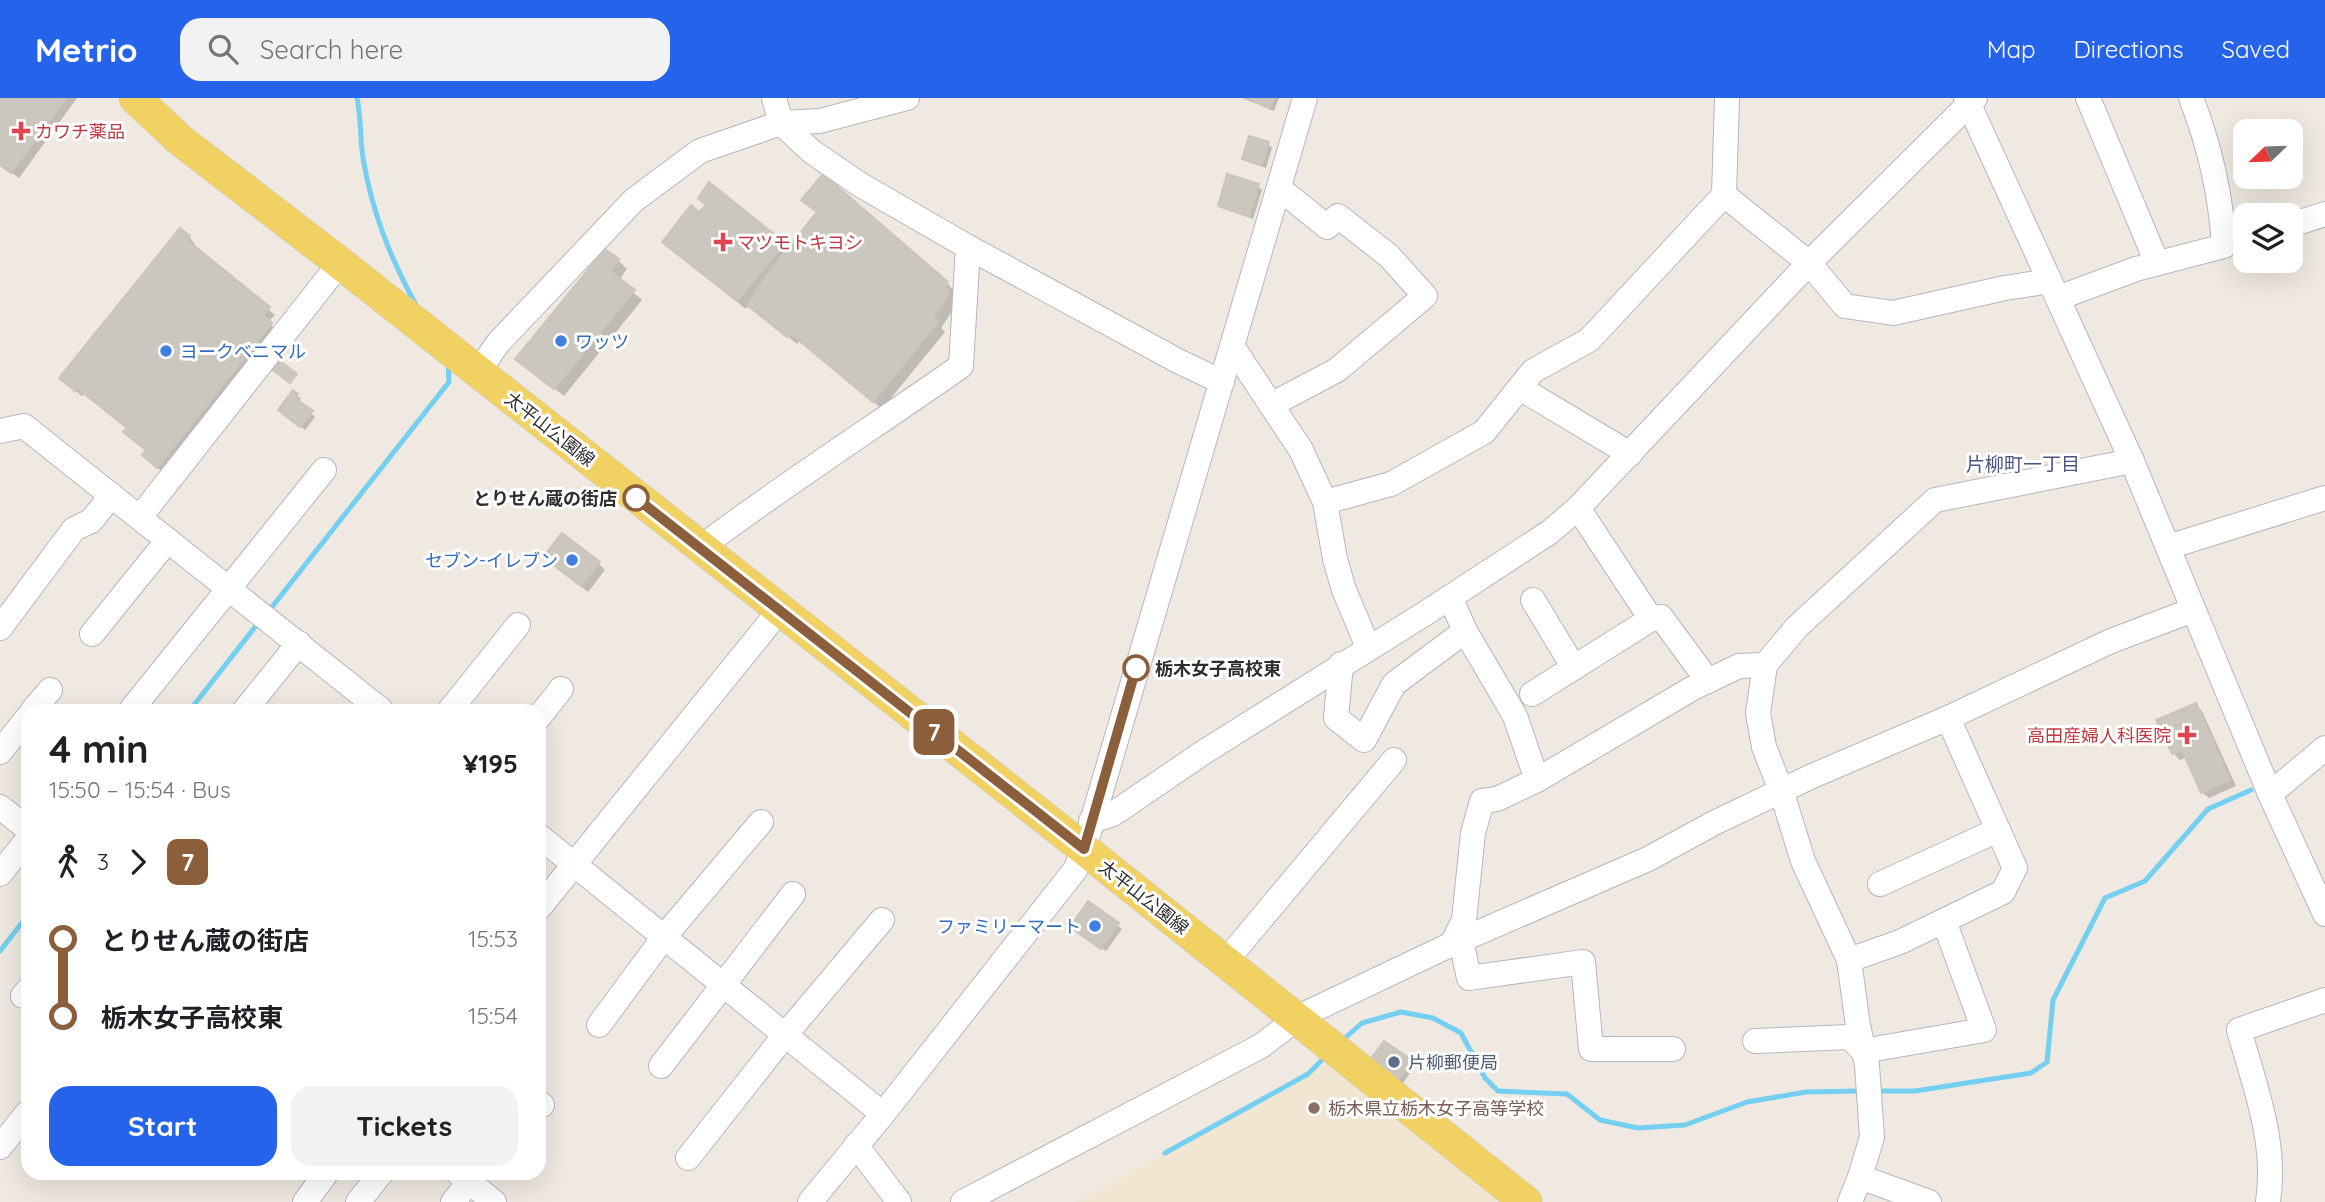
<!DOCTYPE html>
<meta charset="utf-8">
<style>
:root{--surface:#fff;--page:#f2f2f2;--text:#202124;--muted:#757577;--accent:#2563eb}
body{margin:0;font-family:Quicksand,"Noto Sans JP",sans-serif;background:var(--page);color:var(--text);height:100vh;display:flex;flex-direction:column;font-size:26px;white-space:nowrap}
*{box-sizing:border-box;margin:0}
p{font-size:23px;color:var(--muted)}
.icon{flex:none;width:38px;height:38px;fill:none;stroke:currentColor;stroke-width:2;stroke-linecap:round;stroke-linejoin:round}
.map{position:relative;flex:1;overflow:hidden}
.details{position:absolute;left:21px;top:606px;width:525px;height:476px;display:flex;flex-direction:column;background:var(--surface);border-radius:21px;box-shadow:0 7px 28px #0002}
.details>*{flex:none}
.badge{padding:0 14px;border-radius:10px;font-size:24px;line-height:46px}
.needle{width:46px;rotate:247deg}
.controls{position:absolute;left:2233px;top:21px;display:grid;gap:14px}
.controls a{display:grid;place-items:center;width:70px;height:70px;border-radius:14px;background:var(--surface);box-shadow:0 7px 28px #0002;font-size:35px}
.map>.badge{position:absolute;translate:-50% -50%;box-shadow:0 0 0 4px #fff}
.legs{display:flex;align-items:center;gap:10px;height:77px;padding:0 28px;font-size:23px}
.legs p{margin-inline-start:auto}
.headline{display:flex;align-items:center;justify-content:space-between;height:119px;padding:0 28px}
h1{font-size:38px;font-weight:700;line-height:52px}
.button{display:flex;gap:14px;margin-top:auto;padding:14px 28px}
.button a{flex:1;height:80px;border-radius:21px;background:var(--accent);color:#fff;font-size:28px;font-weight:700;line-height:80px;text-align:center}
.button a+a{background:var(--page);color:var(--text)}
ul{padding:0 28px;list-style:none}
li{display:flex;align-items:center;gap:24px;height:77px;font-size:26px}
li i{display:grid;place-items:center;width:10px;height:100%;margin:0 9px;background:currentColor}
li i::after{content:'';width:18px;height:18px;margin:-9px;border:5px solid;border-radius:50%;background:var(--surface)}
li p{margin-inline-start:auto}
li:first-child i{background:linear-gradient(#0000 50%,currentColor 0)}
li:last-child i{background:linear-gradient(currentColor 50%,#0000 0)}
header{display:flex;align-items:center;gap:42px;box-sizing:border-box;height:98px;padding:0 35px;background:var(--accent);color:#fff}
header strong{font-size:33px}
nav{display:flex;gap:38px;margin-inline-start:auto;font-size:24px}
.search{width:490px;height:63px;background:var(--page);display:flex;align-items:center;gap:18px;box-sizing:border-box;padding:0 24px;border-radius:21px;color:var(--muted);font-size:26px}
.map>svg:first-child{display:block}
.education{fill:#f0e6d1}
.shadow{fill:#0003}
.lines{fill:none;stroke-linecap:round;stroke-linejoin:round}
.stream{stroke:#75cff0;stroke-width:5}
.building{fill:#cbc7bf;stroke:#cbc5ba;stroke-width:2}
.minor-casing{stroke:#b4b7c1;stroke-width:26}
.major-casing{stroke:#c9c9c9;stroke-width:33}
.minor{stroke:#fff;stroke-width:24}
.major{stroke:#f2d163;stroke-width:32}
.line-1-casing{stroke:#fff;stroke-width:16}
.line-1{stroke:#8b5e3c;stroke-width:10}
.health-dot{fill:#e0444e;stroke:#fff;stroke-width:2.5}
.shop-dot{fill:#3f7fe0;stroke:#fff;stroke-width:2.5}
.stop-1-dot{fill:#fff;stroke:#8b5e3c;stroke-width:3.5}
.service-dot{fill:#5c6f8a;stroke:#fff;stroke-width:2.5}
.education-dot{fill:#8d6e63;stroke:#fff;stroke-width:2.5}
.labels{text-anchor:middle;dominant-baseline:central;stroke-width:6;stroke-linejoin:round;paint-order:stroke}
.health-label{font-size:18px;fill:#be3a42;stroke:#fff;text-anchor:start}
.shop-label{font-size:18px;fill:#366cbe;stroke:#fff;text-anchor:start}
.street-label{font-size:18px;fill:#2e2e2e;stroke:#fff}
.stop-label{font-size:18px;font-weight:bold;fill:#2e2e2e;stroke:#fff;text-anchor:end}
.service-label{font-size:18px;fill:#4e5e75;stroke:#fff;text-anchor:start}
.education-label{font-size:18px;fill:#785e54;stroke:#fff;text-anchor:start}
.neighbourhood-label{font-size:19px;fill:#4d5680;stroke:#fff}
</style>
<header>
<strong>Metrio</strong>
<div class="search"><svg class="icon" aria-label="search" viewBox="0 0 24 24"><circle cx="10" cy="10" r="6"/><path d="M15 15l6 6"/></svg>Search here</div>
<nav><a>Map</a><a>Directions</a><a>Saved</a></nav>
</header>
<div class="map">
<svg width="2325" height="1104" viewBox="0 0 2325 1104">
<rect width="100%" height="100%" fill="#efe9e1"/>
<path class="education" d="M1326 966 1498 1104H1077L1165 1055Z"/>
<g class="shadow">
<path d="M0 0H77L19 80 0 66Z"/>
<path d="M1242 0H1279L1274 13Z"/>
<path d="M1268 46 1272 50 1266 70 1248 64 1244 60Z"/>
<path d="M709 87 789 152 819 115 804 102 947 185 955 194 952 197 957 206 941 230 945 234 882 311 800 242 797 246 749 207 746 211 673 152 708 107Z"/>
<path d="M1258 88 1262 92 1253 121 1224 111 1219 107Z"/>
<path d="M189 139 195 146 193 149 275 217 268 224 277 233 164 375 150 364 147 353 128 330 85 295 82 298 68 286Z"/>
<path d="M618 162 627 171 619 182 642 202 564 298 517 261Z"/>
<path d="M293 295 301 301 298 304 315 319 305 332 284 315Z"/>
<path d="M552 465H598L605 472 588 494Z"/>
<path d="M2196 607 2202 613 2236 688 2209 700 2202 694 2187 659 2180 662 2173 655Z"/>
<path d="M1089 806 1122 831 1106 853 1076 833Z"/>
<path d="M1385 945 1415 968 1403 985 1376 966Z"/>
</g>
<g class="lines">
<g class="stream">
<path d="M357 0C361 19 360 40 363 60 372 114 390 159 416 207"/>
<path d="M268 514 449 284 448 265"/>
<path d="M190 612 259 524"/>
<path d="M0 853 28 817"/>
<path d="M1345 940 1362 925 1401 914 1433 920 1461 935 1485 980 1498 993 1567 996 1600 1022 1638 1030 1685 1027 1747 1004 1806 994 1860 993"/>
<path d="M1877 993H1915L2031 975 2047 964 2053 902 2105 800 2145 783 2208 711 2251 692"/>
<path d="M1165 1055 1308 976 1321 963"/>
</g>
</g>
<g class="building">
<path d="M0 0H66L11 75 0 67Z"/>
<path d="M1245 0H1274L1270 10Z"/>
<path d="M1249 38 1269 44 1262 67 1242 61Z"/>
<path d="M823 76 948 184 945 188 949 196 933 220 938 224 873 304 790 235 787 239 747 207 772 170 817 114 801 102Z"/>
<path d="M1227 76 1259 86 1249 118 1218 108Z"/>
<path d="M709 84 785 145 737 203 662 144 691 107 699 114 706 107 698 100Z"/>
<path d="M180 130 190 138 187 142 270 209 263 217 272 225 157 370 142 357 146 352 123 334 127 330 77 290 75 293 59 280Z"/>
<path d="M605 151 619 161 610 173 635 192 554 291 515 261Z"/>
<path d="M280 263 297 276 290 285 273 272Z"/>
<path d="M293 292 298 296 295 300 313 313 300 329 278 312Z"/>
<path d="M562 435 600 464 581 488 543 459Z"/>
<path d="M2196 605 2230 682 2201 695 2182 652 2172 656 2156 622Z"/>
<path d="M1088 803 1119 825 1101 851 1070 829Z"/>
<path d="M1384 943 1412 962 1398 982 1370 962Z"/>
</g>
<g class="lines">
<defs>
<g id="minor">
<path d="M774 0 781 25 811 53 859 86 968 149"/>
<path d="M1966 0 2132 363 2270 696 2325 816"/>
<path d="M2088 0 2157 165"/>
<path d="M1724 97 1809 165 1845 208 1893 215 2005 190 2050 183"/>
<path d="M2291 127 2325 116"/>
<path d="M2058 200 2136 171 2224 148C2221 98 2209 46 2191 0"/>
<path d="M1232 248 1301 352 1325 404 1335 461 1344 492 1368 549"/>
<path d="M478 274 498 245 634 102 700 53 781 25 820 23 907 0"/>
<path d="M1520 290 1630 356"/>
<path d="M1271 307 1337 272 1425 198 1389 158 1338 118 1327 129 1279 90"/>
<path d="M0 333 24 328 381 612"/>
<path d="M1325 404 1391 386 1484 334 1533 273 1589 242 1724 97 1727 0"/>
<path d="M140 419 340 165"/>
<path d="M2168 449 2325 400"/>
<path d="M700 450C785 386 874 329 961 268L968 149 1178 263 1222 284"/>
<path d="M1450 499 1465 533 1515 618 1537 682"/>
<path d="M1533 502 1574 570"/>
<path d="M1651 521 1661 519 1708 583"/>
<path d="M0 530 74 431 91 423 112 397"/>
<path d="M92 536 168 442"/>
<path d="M1341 566 1336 620 1364 642 1394 586 1465 533"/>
<path d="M1532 596 1651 521 1578 410"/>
<path d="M33 612 50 592"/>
<path d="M131 612 324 372"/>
<path d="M245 612 299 545"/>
<path d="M450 612 518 527"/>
<path d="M539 619 561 591"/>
<path d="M0 654 28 619"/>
<path d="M2270 696 2325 650"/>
<path d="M0 709 28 731"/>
<path d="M1091 723 1113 716 1204 654 1429 513 1550 434 1578 410 1809 165 1975 0"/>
<path d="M539 738 883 1016"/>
<path d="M0 776 28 741"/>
<path d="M1880 786 1998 732"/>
<path d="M539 810 779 513"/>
<path d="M1461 842 1469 880 1583 864 1591 951H1673"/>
<path d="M1452 846 1464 822 1473 735 1482 703 1497 701 1537 682 1693 590 1739 568 1765 567"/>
<path d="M1849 862 1900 844 2003 794 2015 770 1948 620"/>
<path d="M1225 864 1394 662"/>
<path d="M23 898 28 892"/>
<path d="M599 927 664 839 761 724"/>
<path d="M1755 943 1850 939 1863 953 1984 932 1944 823"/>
<path d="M661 968 793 796"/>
<path d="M539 1005 542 1007"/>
<path d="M856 1047 899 1104"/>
<path d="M0 1049 28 1014"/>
<path d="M688 1060 785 937 882 822"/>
<path d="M457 1074 494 1104"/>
<path d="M1860 1079 1872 1039 1867 967 1858 928 1849 862 1803 763 1781 692 1764 649 1758 615 1765 567 1797 529 1935 402 2132 363"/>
<path d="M305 1104 327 1074"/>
<path d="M358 1104 382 1074"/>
<path d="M453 1104 469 1084"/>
<path d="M810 1104 883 1016 1075 772 1084 751 1305 0"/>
<path d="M963 1104 1261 948 1295 922 1309 914 1452 846 1648 761 1714 725 1810 679 1948 620 2111 543 2193 512"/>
<path d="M1850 1104 1860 1079 1929 1104"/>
<path d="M2268 1104C2277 1044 2255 989 2239 932L2325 902"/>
</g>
<path id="major" d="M135 0 180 42 340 165 1084 751 1526 1104"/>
</defs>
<use href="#minor" class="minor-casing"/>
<use href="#major" class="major-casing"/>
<use href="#minor" class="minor"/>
<use href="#major" class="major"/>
</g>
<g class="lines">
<defs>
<path id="line-1" d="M636 400 1084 751 1136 570"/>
</defs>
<use href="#line-1" class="line-1-casing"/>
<use href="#line-1" class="line-1"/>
</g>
<g class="health-dot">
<path d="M17.5 22.5h7v7h7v7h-7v7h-7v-7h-7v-7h7z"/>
<path d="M719.5 133.5h7v7h7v7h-7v7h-7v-7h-7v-7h7z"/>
<path d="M2183.5 626.5h7v7h7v7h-7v7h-7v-7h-7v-7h7z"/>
</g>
<g class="shop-dot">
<circle cx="561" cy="243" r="7"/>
<circle cx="166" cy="253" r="7"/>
<circle cx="572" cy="462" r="7"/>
<circle cx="1095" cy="828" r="7"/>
</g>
<g class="stop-1-dot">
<circle cx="636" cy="400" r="12"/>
<circle cx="1136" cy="570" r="12"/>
</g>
<circle class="service-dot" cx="1394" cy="964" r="7"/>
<circle class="education-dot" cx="1314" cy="1010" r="7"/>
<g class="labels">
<g class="health-label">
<text x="35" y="33">カワチ薬品</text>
<text x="737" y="144">マツモトキヨシ</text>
<text x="2171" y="637" text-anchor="end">高田産婦人科医院</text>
</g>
<g class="shop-label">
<text x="575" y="243">ワッツ</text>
<text x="180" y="253">ヨークベニマル</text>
<text x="558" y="462" text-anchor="end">セブン-イレブン</text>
<text x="1081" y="828" text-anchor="end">ファミリーマート</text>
</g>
<g class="street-label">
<text transform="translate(550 331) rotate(38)">太平山公園線</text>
<text transform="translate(1144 799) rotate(38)">太平山公園線</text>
</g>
<g class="stop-label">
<text x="617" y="400">とりせん蔵の街店</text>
<text x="1155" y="570" text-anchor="start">栃木女子高校東</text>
</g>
<g class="service-label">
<text x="1408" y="964">片柳郵便局</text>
</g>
<g class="education-label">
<text x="1328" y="1010">栃木県立栃木女子高等学校</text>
</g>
<g class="neighbourhood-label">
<text x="2023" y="366">片柳町一丁目</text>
</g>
</g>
</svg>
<div class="controls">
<a><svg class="needle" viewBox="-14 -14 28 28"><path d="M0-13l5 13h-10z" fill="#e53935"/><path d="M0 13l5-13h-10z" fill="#757577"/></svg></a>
<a><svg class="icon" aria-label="layers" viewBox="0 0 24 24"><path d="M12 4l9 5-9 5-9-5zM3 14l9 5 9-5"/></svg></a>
</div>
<b class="badge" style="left:934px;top:634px;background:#8b5e3c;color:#fff">7</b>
<section class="details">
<div class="headline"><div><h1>4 min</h1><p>15:50 – 15:54 · Bus</p></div><b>¥195</b></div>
<div class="legs"><svg class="icon" aria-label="walk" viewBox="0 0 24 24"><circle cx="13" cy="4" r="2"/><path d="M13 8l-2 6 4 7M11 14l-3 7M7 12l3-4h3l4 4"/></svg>3<svg class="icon" aria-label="forward" viewBox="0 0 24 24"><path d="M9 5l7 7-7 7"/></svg><b class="badge" style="background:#8b5e3c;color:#fff">7</b></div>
<ul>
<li><i style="color:#8b5e3c"></i><b>とりせん蔵の街店</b><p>15:53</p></li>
<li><i style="color:#8b5e3c"></i><b>栃木女子高校東</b><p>15:54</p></li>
</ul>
<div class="button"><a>Start</a><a>Tickets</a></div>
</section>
</div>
